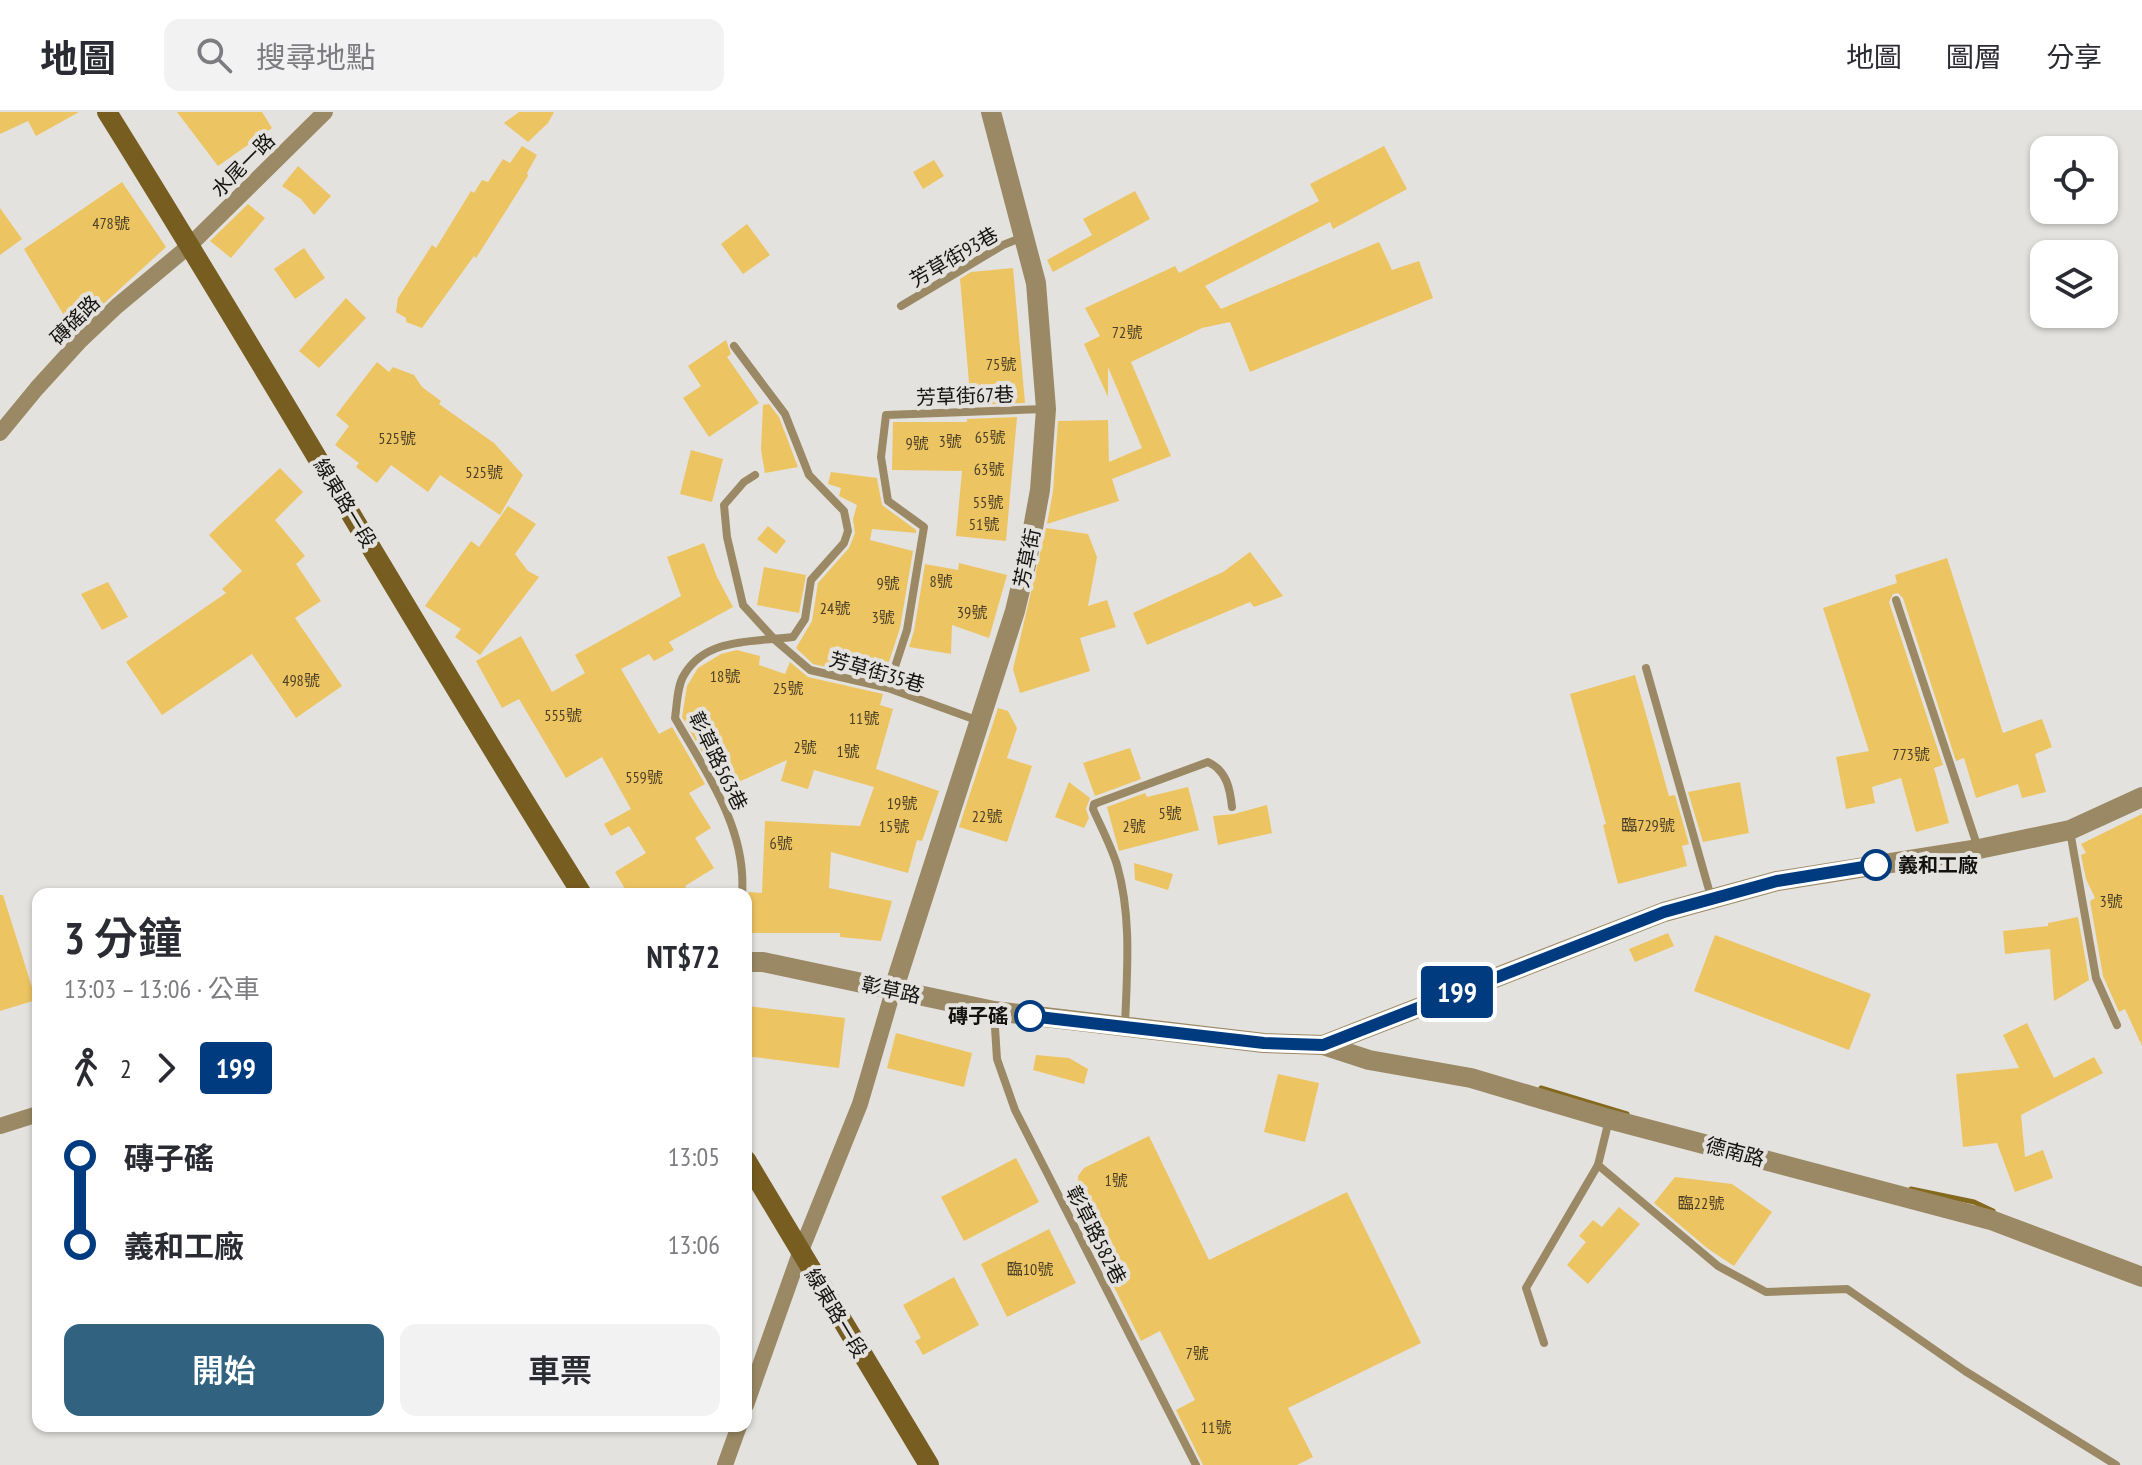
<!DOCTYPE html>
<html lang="zh-TW">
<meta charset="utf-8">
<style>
:root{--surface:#fff;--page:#f2f2f3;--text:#2b2b33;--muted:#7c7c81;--line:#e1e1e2;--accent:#316380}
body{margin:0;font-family:"PT Sans Narrow","Noto Sans TC",sans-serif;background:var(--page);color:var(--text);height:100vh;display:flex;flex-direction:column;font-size:30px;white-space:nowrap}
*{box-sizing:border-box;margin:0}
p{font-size:26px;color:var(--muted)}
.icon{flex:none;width:44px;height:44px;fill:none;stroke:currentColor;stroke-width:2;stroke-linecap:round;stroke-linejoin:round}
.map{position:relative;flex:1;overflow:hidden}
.panel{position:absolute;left:32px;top:776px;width:720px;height:544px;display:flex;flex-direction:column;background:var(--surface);border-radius:16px;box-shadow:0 2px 6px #0004}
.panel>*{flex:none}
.badge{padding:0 16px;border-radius:6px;font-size:28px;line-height:52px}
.fabs{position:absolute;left:2030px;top:24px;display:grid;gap:16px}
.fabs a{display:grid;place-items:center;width:88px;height:88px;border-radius:16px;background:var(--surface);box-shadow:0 2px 6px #0004;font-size:40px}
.map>.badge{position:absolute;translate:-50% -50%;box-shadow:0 0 0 4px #fff}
.legs{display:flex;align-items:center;gap:12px;height:88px;padding:0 32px;font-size:26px}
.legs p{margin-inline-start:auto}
.overview{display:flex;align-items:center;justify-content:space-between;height:136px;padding:0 32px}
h1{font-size:44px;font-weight:600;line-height:60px}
.cta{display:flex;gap:16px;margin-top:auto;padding:16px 32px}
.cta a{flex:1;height:92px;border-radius:16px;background:var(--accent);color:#fff;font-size:32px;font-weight:600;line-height:92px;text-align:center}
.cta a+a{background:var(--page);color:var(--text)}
ul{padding:0 32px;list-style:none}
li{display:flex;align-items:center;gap:28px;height:88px;font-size:30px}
li i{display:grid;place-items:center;width:12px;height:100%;margin:0 10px;background:currentColor}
li i::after{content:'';width:20px;height:20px;margin:-10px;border:6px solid;border-radius:50%;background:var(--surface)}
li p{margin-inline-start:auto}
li:first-child i{background:linear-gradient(#0000 50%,currentColor 0)}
li:last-child i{background:linear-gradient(currentColor 50%,#0000 0)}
header{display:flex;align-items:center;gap:48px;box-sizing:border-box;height:112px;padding:0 40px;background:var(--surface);border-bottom:2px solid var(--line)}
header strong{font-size:38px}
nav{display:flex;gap:44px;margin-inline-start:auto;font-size:28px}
.search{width:560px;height:72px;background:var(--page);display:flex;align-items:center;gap:20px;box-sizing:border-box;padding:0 28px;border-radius:16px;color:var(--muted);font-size:30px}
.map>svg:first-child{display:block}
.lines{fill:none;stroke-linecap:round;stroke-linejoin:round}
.stream{stroke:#84681d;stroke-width:5}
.building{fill:#edc462}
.service{stroke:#9a8964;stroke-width:8}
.minor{stroke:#9a8964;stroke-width:16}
.tertiary{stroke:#9a8964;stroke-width:20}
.secondary{stroke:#775e20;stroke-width:20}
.line-1-casing{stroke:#fff;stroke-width:18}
.line-1{stroke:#003b80;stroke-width:12}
.stop-1-dot{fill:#fff;stroke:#003b80;stroke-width:4}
.labels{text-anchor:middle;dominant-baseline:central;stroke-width:8;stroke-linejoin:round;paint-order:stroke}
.number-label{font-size:16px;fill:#4a3e25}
.street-label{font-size:20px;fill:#131211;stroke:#e4e2de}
.stop-label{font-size:20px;font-weight:bold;fill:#131211;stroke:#e4e2de;text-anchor:start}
</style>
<header>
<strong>地圖</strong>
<div class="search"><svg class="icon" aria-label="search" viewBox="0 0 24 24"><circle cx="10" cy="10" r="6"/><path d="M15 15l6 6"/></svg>搜尋地點</div>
<nav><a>地圖</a><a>圖層</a><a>分享</a></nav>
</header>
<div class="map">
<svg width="2142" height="1353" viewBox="0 0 2142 1353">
<rect width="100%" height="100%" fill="#e4e2de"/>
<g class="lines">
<g class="stream">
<path d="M1541 976 1627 1002"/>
<path d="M1911 1077 1974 1090 1993 1099"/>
</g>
</g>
<g class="building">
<path d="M0 0H79L36 24 28 9 0 22Z"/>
<path d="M177 0H262L272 16 218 54Z"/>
<path d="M519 0H554L548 11 528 30 504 11Z"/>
<path d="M522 34 537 43 527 61 528 64 476 146 474 144 422 216 406 210V206L396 200 398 186 432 133 436 136 471 79 474 81 482 68 488 70 503 47 510 51Z"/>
<path d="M1384 34 1407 77 1333 117 1330 110 1205 174 1221 197 1379 130 1392 158 1419 149 1433 186 1250 260 1230 210 1202 216 1131 250 1171 344 1112 367 1119 389 1047 412 1053 379 1058 309 1108 308 1109 350 1142 336 1108 255V285L1084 232 1100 224 1085 196 1175 154 1179 161 1319 89 1310 72Z"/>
<path d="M934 48 944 64 923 77 913 60Z"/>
<path d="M298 54 331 84 314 103 301 87 282 74Z"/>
<path d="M122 70 166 135 100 195 71 215 24 137Z"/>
<path d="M1135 79 1150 107 1053 160 1047 148 1092 123 1083 107Z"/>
<path d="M248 92 265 106 231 146 210 129Z"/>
<path d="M0 96 22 127 0 143Z"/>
<path d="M747 112 770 143 743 162 721 132Z"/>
<path d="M304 136 325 166 295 187 274 157Z"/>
<path d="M1013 156 1025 291 971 293 960 167 971 160Z"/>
<path d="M346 186 366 206 319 256 299 239Z"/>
<path d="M726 228 731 242 727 245 759 291 709 325 683 286 701 274 688 254Z"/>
<path d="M377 250 389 260 393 255 414 263 422 275 441 289 439 292 494 331 523 363 500 403 440 363 428 380 391 353 377 371 356 355 359 351 335 333 349 314 336 303Z"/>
<path d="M769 292 779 305 798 355 765 361 761 338 763 293Z"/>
<path d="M1017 305 1006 429 956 424 962 359 892 358 893 310H967V307Z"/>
<path d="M691 338 723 347 712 390 680 382Z"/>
<path d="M280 356 303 380 275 408 305 444 296 452 321 489 295 506 342 574 296 606 252 542 162 603 126 550 226 481 222 477 242 459 209 423Z"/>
<path d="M831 360 877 366 882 393 916 418V421L872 417 870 428 913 439 900 516 883 568 813 552 796 536 812 509 818 471 849 436 855 421 853 407 857 393 839 384 841 376 828 372Z"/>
<path d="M508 394 536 412 515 442 528 459 539 465 480 543 455 525 461 517 425 494 471 429 479 435Z"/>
<path d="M768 414 786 429 776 442 757 427Z"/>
<path d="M1046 416 1088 422 1097 445 1088 494 1107 488 1116 515 1080 526 1090 559 1020 581 1013 557Z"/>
<path d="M704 431 717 465 733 495 669 530 674 538 654 549 649 542 621 557 659 622 672 615 705 672 689 681 711 716 695 726 714 756 685 774 690 782H628L615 760 646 741 629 714 611 724 604 712 631 697 602 645 566 666 519 587 502 596 476 549 521 524 552 580 585 561 575 543 681 484 667 445Z"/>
<path d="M1250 440 1283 484 1254 495 1250 490 1147 533 1133 501 1223 460Z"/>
<path d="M1947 446 2003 621 2042 607 2052 635 2035 642 2046 680 2022 686 2018 672 1976 686 1964 646 1956 649 1903 486 1898 481 1893 482 1889 490 1943 653 1934 656 1949 711 1916 720 1901 666 1872 675 1875 691 1846 697 1836 645 1869 639 1823 496 1897 471 1895 463Z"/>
<path d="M959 451 1007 463 989 526 952 513 951 542 909 535 914 519 925 452 958 458Z"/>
<path d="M764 455 806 463 799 501 757 493Z"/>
<path d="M108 470 128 505 102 518 81 482Z"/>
<path d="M737 538 760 544 759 553 785 562 790 550 808 565 883 582 880 593 893 597 876 657 939 679 922 729 917 728 908 761 831 740 829 776 892 789 881 829 840 825V821H746V788L749 780 762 781 765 709 860 714 874 675 814 658 808 677 781 669 787 648 723 677 682 605 687 574 698 556 721 542Z"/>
<path d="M1635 563 1669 684 1675 683 1689 732 1682 734 1687 754 1618 772 1603 713 1606 712 1570 582Z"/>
<path d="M998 596 1008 599 1017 616 1007 646 1032 654 1007 730 959 715Z"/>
<path d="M1130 636 1141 667 1095 684 1083 651Z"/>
<path d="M1069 670 1090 686 1086 697 1089 706 1084 716 1055 705Z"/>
<path d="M1740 670 1749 721 1703 730 1688 680Z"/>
<path d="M1188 675 1199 718 1119 739 1107 695 1145 681 1147 685Z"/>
<path d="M1267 693 1272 721 1218 733 1213 704 1234 702Z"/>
<path d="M2142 702V934L2125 897 2119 900 2103 864 2090 789 2095 786 2086 767 2081 743 2086 741 2081 732Z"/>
<path d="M1134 751 1173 762 1168 778 1135 768Z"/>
<path d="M0 783H3L36 888 0 899Z"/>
<path d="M2078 805 2089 868 2054 889 2050 837 2005 842 2003 819 2048 814V811Z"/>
<path d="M1668 821 1674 834 1635 850 1629 837Z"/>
<path d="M1715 823 1871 882 1849 938 1694 879Z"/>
<path d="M747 894 845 906 839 956 746 944Z"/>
<path d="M2027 911 2054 966 2094 945 2103 961 2021 1003 2025 1045 2043 1038 2053 1066 2015 1080 1997 1031 1963 1035 1956 962 2019 956 2003 923Z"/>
<path d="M896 921 972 941 964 975 887 956Z"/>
<path d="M1036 943 1069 946 1088 957 1084 972 1033 958Z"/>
<path d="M1278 962 1319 971 1305 1030 1264 1020Z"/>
<path d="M1149 1024 1209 1148 1347 1080 1421 1231 1288 1296 1313 1345 1297 1353H1203L1176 1298 1195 1288 1160 1219 1141 1229 1067 1081 1079 1075 1078 1064 1084 1056Z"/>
<path d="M1016 1046 1039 1090 964 1129 941 1085Z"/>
<path d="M1675 1065 1732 1072 1772 1100 1734 1154 1707 1136 1654 1091Z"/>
<path d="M1619 1095 1640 1112 1588 1172 1567 1153 1586 1130 1579 1124 1593 1108 1602 1115Z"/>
<path d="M1049 1117 1076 1171 1007 1205 981 1152Z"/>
<path d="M954 1165 979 1213 923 1243 915 1229 921 1226 903 1193Z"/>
</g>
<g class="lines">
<g class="service">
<path d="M901 194 1003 133 1023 125"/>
<path d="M734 234 785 302 809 363 844 399 848 419 844 431 811 468 805 507 793 525C755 530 706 525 684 563 677 574 677 593 675 606 706 660 747 717 742 782"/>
<path d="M755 363 744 370 724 393 727 425 743 493 775 528 810 558 888 576 979 609"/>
<path d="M1896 488 1978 736"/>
<path d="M1646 556 1711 785"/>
<path d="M888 576 907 518 924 415 888 389 881 345 886 303 1044 297"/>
<path d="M2070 719 2096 866 2117 913"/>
<path d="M994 900 997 947 1015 998 1196 1353"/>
<path d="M1125 913C1127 860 1132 805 1117 753 1111 734 1101 715 1093 697L1094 692 1208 650C1227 659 1230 677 1232 695"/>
<path d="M1598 1053 1718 1154 1766 1180 1847 1177 1965 1259 2116 1353"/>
<path d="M1544 1231 1526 1176 1598 1053 1609 1008"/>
</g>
<g class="minor">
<path d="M0 321 37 276 79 230 117 194 189 134 325 0"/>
<path d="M0 1014 38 1002"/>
<path d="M746 1293 800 1141 860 992 893 879"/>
<path d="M725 1353 739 1314"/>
</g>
<g class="tertiary">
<path d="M746 850H763L994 899 1264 931 1323 933 1369 948 1471 966 1609 1007 1991 1108 2142 1165"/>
<path d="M893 879 1015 499 1027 449 1040 378 1046 297 1036 171 991 0"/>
<path d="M1323 933 1664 800 1777 769 1979 737 2070 718 2142 685"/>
</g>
<g class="secondary">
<path d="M107 0C269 259 420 524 582 782"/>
<path d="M746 1048 929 1353"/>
</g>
</g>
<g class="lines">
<defs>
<path id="line-1" d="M1030 904 1264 931 1323 933 1664 800 1777 769 1876 753"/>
</defs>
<use href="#line-1" class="line-1-casing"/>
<use href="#line-1" class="line-1"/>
</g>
<g class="stop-1-dot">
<circle cx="1876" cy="753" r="14"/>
<circle cx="1030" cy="904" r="14"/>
</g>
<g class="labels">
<g class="number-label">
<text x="111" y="111">478號</text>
<text x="1127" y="220">72號</text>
<text x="1001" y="252">75號</text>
<text x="990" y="325">65號</text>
<text x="397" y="326">525號</text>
<text x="950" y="329">3號</text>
<text x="917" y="331">9號</text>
<text x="989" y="357">63號</text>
<text x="484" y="360">525號</text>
<text x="988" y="390">55號</text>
<text x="984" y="412">51號</text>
<text x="941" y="469">8號</text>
<text x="888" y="471">9號</text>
<text x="835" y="496">24號</text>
<text x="972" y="500">39號</text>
<text x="883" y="505">3號</text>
<text x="725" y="564">18號</text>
<text x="301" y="568">498號</text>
<text x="788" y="576">25號</text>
<text x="563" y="603">555號</text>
<text x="864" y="606">11號</text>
<text x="805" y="635">2號</text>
<text x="848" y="639">1號</text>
<text x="1911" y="642">773號</text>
<text x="644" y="665">559號</text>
<text x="902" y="691">19號</text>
<text x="1170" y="701">5號</text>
<text x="987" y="704">22號</text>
<text x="1648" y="713">臨729號</text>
<text x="894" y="714">15號</text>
<text x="1134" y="714">2號</text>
<text x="781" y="731">6號</text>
<text x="2111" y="789">3號</text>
<text x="1116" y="1068">1號</text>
<text x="1701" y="1091">臨22號</text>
<text x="1030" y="1157">臨10號</text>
<text x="1197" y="1241">7號</text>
<text x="1216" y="1315">11號</text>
</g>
<g class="street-label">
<text transform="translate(243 53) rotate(-45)">水尾一路</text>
<text transform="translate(954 145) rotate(-30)">芳草街93巷</text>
<text transform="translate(75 208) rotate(-45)">磚磘路</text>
<text transform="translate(965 284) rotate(-2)">芳草街67巷</text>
<text transform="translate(345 391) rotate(59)">線東路一段</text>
<text transform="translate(1027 446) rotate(-78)">芳草街</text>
<text transform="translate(877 560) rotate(16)">芳草街35巷</text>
<text transform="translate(718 649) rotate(64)">彰草路563巷</text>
<text transform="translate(891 878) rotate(12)">彰草路</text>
<text transform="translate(1735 1040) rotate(15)">德南路</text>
<text transform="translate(1096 1123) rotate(63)">彰草路582巷</text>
<text transform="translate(836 1201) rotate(59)">線東路一段</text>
</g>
<g class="stop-label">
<text x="1898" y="753">義和工廠</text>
<text x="1008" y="904" text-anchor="end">磚子磘</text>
</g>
</g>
</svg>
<div class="fabs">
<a><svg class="icon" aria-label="locate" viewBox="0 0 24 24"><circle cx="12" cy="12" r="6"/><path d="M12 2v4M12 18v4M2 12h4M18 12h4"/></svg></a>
<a><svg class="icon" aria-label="layers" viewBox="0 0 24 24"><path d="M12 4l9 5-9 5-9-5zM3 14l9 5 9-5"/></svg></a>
</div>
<b class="badge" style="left:1457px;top:880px;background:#003b80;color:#fff">199</b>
<section class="panel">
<div class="overview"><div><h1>3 分鐘</h1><p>13:03 – 13:06 · 公車</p></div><b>NT$72</b></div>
<div class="legs"><svg class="icon" aria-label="walk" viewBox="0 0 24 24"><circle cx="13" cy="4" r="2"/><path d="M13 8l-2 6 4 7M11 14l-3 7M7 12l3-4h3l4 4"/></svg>2<svg class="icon" aria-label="forward" viewBox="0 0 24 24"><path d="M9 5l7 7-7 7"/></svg><b class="badge" style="background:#003b80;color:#fff">199</b></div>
<ul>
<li><i style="color:#003b80"></i><b>磚子磘</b><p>13:05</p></li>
<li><i style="color:#003b80"></i><b>義和工廠</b><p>13:06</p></li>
</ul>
<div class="cta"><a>開始</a><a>車票</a></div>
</section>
</div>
